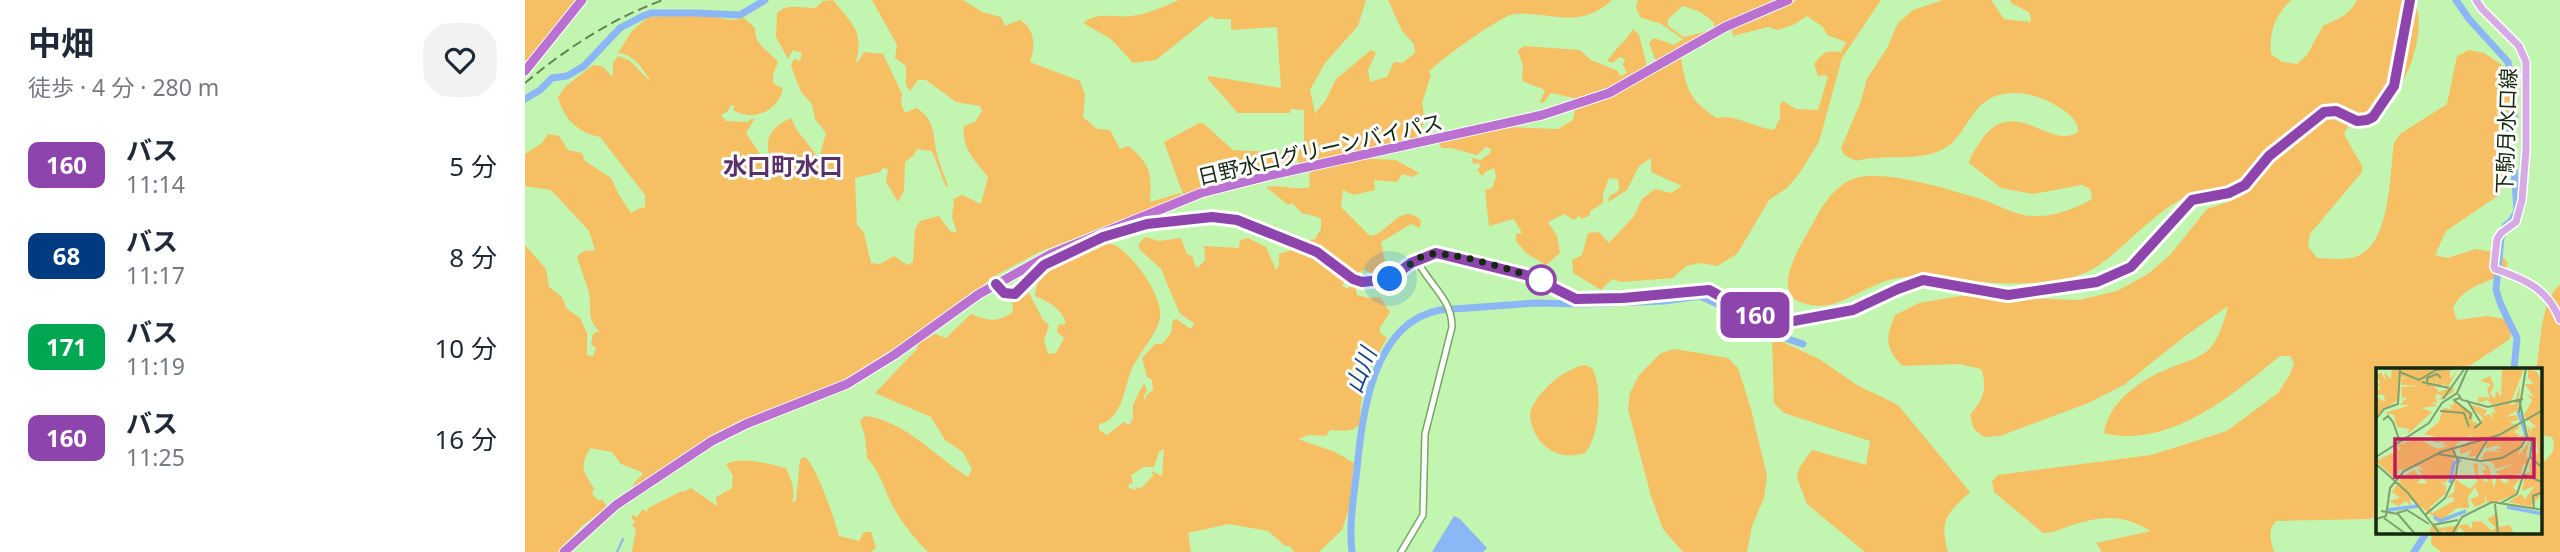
<!DOCTYPE html>
<html lang="ja">
<meta charset="utf-8">
<style>
:root{--surface:#fff;--page:#f2f2f3;--text:#1f2937;--muted:#747a83}
body{margin:0;font-family:"Noto Sans","Noto Sans JP",sans-serif;background:var(--page);color:var(--text);height:100vh;display:flex;flex-direction:column;font-size:26px;white-space:nowrap}
*{box-sizing:border-box;margin:0}
p{font-size:23px;color:var(--muted)}
.icon{flex:none;width:38px;height:38px;fill:none;stroke:currentColor;stroke-width:2;stroke-linecap:round;stroke-linejoin:round}
.map{position:relative;flex:1;overflow:hidden}
.sheet{display:flex;flex-direction:column;background:var(--surface);width:525px}
.sheet>*{flex:none}
.badge{padding:0 14px;border-radius:10px;font-size:24px;line-height:46px}
.you{position:absolute;width:35px;height:35px;margin:-18px;border:5px solid #fff;border-radius:50%;background:#1a73e8;box-shadow:0 0 0 10px #1a73e833}
.map>.badge{position:absolute;translate:-50% -50%;box-shadow:0 0 0 4px #fff}
.round{display:grid;place-items:center;flex:none;width:74px;height:74px;border-radius:28px;background:var(--page)}
.overview{display:flex;align-items:center;justify-content:space-between;height:119px;padding:0 28px}
h1{font-size:33px;font-weight:700;line-height:52px}
ul{padding:0;list-style:none}
li{display:flex;align-items:center;gap:21px;height:91px;padding:0 28px}
li div{flex:1}
li b{display:block;font-size:26px}
li em{font-style:normal}
li .badge{min-width:77px;font-weight:700;text-align:center}
main{display:flex;flex:1;min-height:0}
.map>svg:first-child{display:block}
.green{fill:#f7bf63;fill-rule:evenodd}
.water{fill:#8cb7f6}
.lines{fill:none;stroke-linecap:round;stroke-linejoin:round}
.stream{stroke:#8cb7f6;stroke-width:2}
.river{stroke:#8cb7f6;stroke-width:7}
.minor-casing{stroke:#78a766;stroke-width:8}
.major-casing{stroke:#fff;stroke-width:10}
.highway-casing{stroke:#fff;stroke-width:11}
.minor{stroke:#fff;stroke-width:5}
.major{stroke:#d6aae4;stroke-width:7}
.highway{stroke:#ba71d2;stroke-width:9}
.rail{stroke:#618355;stroke-width:2;stroke-dasharray:10 5;stroke-linecap:butt}
.line-casing{stroke:#fff;stroke-width:16}
.line{stroke:#8e44ad;stroke-width:10}
.walk{stroke:#16290f;stroke-width:7;stroke-dasharray:0 12.6}
.stop-dot{fill:#fff;stroke:#8e44ad;stroke-width:3.5}
.labels{text-anchor:middle;dominant-baseline:central;stroke-width:6;stroke-linejoin:round;paint-order:stroke}
.street-label{font-size:21px;fill:#16290f;stroke:#fff}
.water-label{font-size:23px;font-style:italic;fill:#144383;stroke:#fff}
.quarter-label{font-size:24px;font-weight:bold;fill:#593067;stroke:#fff}
.inset-river{fill:none;stroke:#8cb7f6;stroke-width:3.5}
.inset-road{fill:none;stroke:#7da36f;stroke-width:2}
.view{fill:#c2185b;fill-opacity:0.15;stroke:#c2185b;stroke-width:3.5}
.inset-edge{fill:none;stroke:#16290f;stroke-width:3.5}
</style>
<main>
<section class="sheet">
<div class="overview"><div><h1>中畑</h1><p>徒歩 · 4 分 · 280 m</p></div><a class="round"><svg class="icon" aria-label="heart" viewBox="0 0 24 24"><path d="M12 20l-8-8c-3-5 5-10 8-4 3-6 11-1 8 4z"/></svg></a></div>
<ul>
<li><span class="badge" style="background:#8e44ad;color:#fff">160</span><div><b>バス</b><p>11:14</p></div><em>5 分</em></li>
<li><span class="badge" style="background:#003b80;color:#fff">68</span><div><b>バス</b><p>11:17</p></div><em>8 分</em></li>
<li><span class="badge" style="background:#00a651;color:#fff">171</span><div><b>バス</b><p>11:19</p></div><em>10 分</em></li>
<li><span class="badge" style="background:#8e44ad;color:#fff">160</span><div><b>バス</b><p>11:25</p></div><em>16 分</em></li>
</ul>
</section>
<div class="map">
<svg width="2035" height="552" viewBox="0 0 2035 552">
<rect width="100%" height="100%" fill="#c2f5af"/>
<g class="green">
<path d="M0 0H50L0 66Z"/>
<path d="M308 0C327 24 339 30 331 62H333L339 52 358 54 377 94 376 104 380 113 391 108C411 118 408 140 413 158 416 168 420 177 423 186L421 187 407 151 392 149 389 155 380 162 379 191 373 202 361 182 363 169 358 168 355 172 330 178 332 225 339 233 346 263 355 264 369 256 382 265 388 262 390 229 395 221 414 216 425 231 432 233 427 217 429 199 437 195 456 204 463 177C450 160 436 148 439 126L450 122 457 111 455 106 431 102 401 80H393L385 91 381 85V66L370 58 372 45 347 0H438L457 12 476 17 480 26 495 20C511 30 510 46 505 62L555 81 560 95 558 117 572 129 585 130 595 149 603 146C628 165 626 176 625 202L655 193 657 197 514 252 464 279 458 286 365 354 316 384 210 424 108 488 109 483 117 475V472L96 464 87 452 65 448C55 467 57 470 69 488L67 494 74 501 77 499 82 507 57 526 33 552H0V245L21 269 24 287 37 297 42 309 55 318 62 333V355L68 356 71 348 66 344 68 334 74 331C60 317 68 305 63 289 59 277 55 268 52 256L59 251 70 250 64 231 26 190 0 186V154L17 143 23 134 34 136 43 150 57 153 60 161 86 178 94 195 106 213 117 207 120 209V195L75 137C53 133 38 118 33 97L41 86 68 65 77 66 88 77V63L93 56 104 60 127 83C118 69 110 55 93 53L107 31 123 17 172 14 207 20 219 18 230 28C229 45 244 51 253 62L248 75V83L258 89C252 112 228 122 208 110L210 106 206 105 202 112 196 115 201 121 223 122 227 118 229 120 221 133 235 154 234 159 237 162 247 159C235 139 250 125 266 118L271 129 294 158 301 133 290 119 287 104 276 92 266 66 269 59 275 61 277 53 268 50 263 59 251 37 252 13C262 3 278 8 291 8L298 1Z"/>
<path d="M654 0H841L833 26 800 63 785 90 790 113 801 100 811 79 846 50 851 53 843 70 845 82 862 77 869 62 877 63 890 53 889 44 877 31 863 0H1087C1053 31 1028 11 989 14 976 16 914 60 904 72L906 75 897 103C900 114 899 131 892 139L775 166 769 150 779 147V110L766 109 765 113H713L682 78 684 76 756 88 752 27 706 30V19H690L686 16 631 60 608 63 586 39 558 23C573 11 589 18 606 16 623 14 638 7 654 0Z"/>
<path d="M1113 0H1258L1189 30V23C1181 14 1170 9 1158 6L1143 19V26L1159 37 1183 31 1185 33 1132 64 1124 43 1129 38 1149 45 1158 39 1136 24 1115 17 1111 7Z"/>
<path d="M1273 0H1356L1317 58 1294 142 1274 174 1262 188 1244 200 1212 254 1192 266 1175 263 1161 266 1148 278 1097 282 1087 279 1076 290 1048 273 1047 260 1057 255 1063 233 1074 232 1084 243 1109 216 1117 199 1130 189 1146 193 1157 186 1126 172V158L1114 166 1102 190 1083 202 1084 197 1094 190 1093 179 1084 178 1078 194V203L1065 211V215L1057 219 1054 216 1049 220 1039 214 1023 222 1032 236 1035 253 1021 265 1001 253 991 241V234L997 233 989 219 964 226 960 190 967 188 971 177 969 168 960 172 957 176 952 170 956 166 953 163 948 164 947 158 956 160 965 153 966 149 961 147 952 155 926 148H917L913 142 979 127 1033 129 1048 120 1050 110 1080 99 1153 57 1156 58C1161 89 1165 101 1192 118 1211 114 1230 128 1249 130L1255 118V104L1258 101 1271 109 1293 110 1303 77 1300 75 1293 76 1289 64C1299 51 1301 51 1316 52L1321 42 1302 35 1298 27 1282 16 1268 25 1252 30 1243 27 1208 36 1206 27 1238 12Z"/>
<path d="M1418 0H1466L1479 19 1506 22 1505 13 1486 3 1485 0H1766C1750 16 1744 31 1746 54L1757 62 1772 64 1782 55 1798 26C1814 18 1823 17 1832 0H1889C1903 26 1884 84 1862 102 1847 115 1828 114 1819 134L1837 166V172L1785 234 1783 246 1792 258C1803 258 1815 260 1825 258 1867 252 1864 174 1869 143L1875 134 1922 104 1932 56 1944 50 1959 53 1977 65 1985 79 1986 103 1979 182 1974 195 1921 231 1910 255 1922 258 1951 249 1974 253 1983 263 1979 274C1962 282 1936 288 1928 308L1932 320 1962 316 1980 319 1986 327 1985 339 1946 365 1917 370H1853V517L1843 519 1751 521C1742 530 1746 541 1749 552H1577L1571 543 1626 531C1598 515 1582 515 1550 524 1540 527 1529 533 1518 533L1469 492 1467 481 1473 475 1626 455 1702 431 1753 393 1765 374 1769 363 1765 356H1755C1709 394 1643 450 1579 433 1584 399 1620 377 1650 366 1662 361 1679 357 1687 346 1695 335 1700 319 1703 306L1659 337 1599 385 1561 404 1475 436 1459 437 1449 429 1445 415C1458 400 1463 388 1456 369L1434 364 1377 366C1359 346 1361 338 1370 315L1394 303 1435 296 1554 300 1592 291 1623 274 1645 255 1682 209 1706 201 1704 197C1654 171 1603 253 1562 272 1536 284 1501 284 1473 283 1442 282 1402 273 1373 278 1346 283 1328 299 1304 305 1294 307 1281 305 1273 301 1247 287 1278 242 1287 225 1299 202 1314 177 1343 176 1375 174 1424 190 1456 199 1468 203 1479 209 1491 213 1515 221 1546 212 1567 199L1565 189 1557 185 1508 194 1476 188 1444 163C1446 154 1452 147 1457 139 1490 94 1525 151 1553 132 1554 122 1544 113 1535 108 1522 99 1505 93 1489 93 1442 93 1447 139 1412 152 1387 161 1357 154 1331 161L1319 155 1316 148 1335 104 1342 79 1362 48 1373 23 1388 10Z"/>
<path d="M1108 29 1114 35 1123 70 1058 100 1026 93 1018 103 1015 102 1020 90 997 81 998 66 993 51 999 46 1055 50 1066 60 1093 71 1095 76 1102 73 1098 65 1100 59 1095 57 1087 63 1082 61C1091 48 1100 42 1108 29Z"/>
<path d="M674 123H678L708 150 764 153 772 167 659 197 639 142Z"/>
<path d="M829 158 871 160 894 173 888 177 877 174 872 182 849 180 850 190 829 195 818 190 816 207 845 236C866 233 874 201 896 220L895 228 886 224 856 242 863 276 852 277 840 270 827 275 817 285 822 289 829 281 832 295 843 298 855 297 865 312 855 328V333L862 338C848 362 832 395 836 423 827 433 818 431 805 430L801 436 784 435 773 439 810 452 829 463 824 509 817 530 794 552H769L766 547 759 545 743 531 704 524 663 533 666 552H403C391 540 380 527 371 512 360 494 357 473 342 458L340 437 335 421 340 416C379 420 411 457 443 477L447 469 438 452 420 440 406 417 350 393 391 350 394 343 410 334 421 338 446 314C463 321 473 323 488 312L487 299 501 287 518 320 524 325 519 341 523 354 531 353 539 338 532 332 533 325 541 324C537 308 524 302 510 296 511 286 514 273 521 266 525 263 564 244 570 243 574 242 582 243 586 244 605 249 638 296 635 316 633 336 610 355 604 377 599 393 594 422 574 424V430L582 435 599 422 604 425 608 419V405L619 383 622 390 619 396 620 403 621 396 628 390 627 380 622 377 617 358 630 344H637L646 333 648 320 651 319 666 329 669 323 655 314 636 269 614 249V244L620 237 634 241 656 238 662 254 668 257 670 266 673 268 680 260 679 246 714 248 715 240 723 238 741 247 751 270 754 266V254C770 248 790 247 805 257L799 251 745 230 750 224 752 232 778 242 790 239 796 229V218L777 213 767 203 763 205 741 187C756 184 770 191 785 187L784 175 789 168ZM639 449 637 476 627 471 628 476 615 489 613 487 609 490 603 487 605 483 608 484 606 475 619 467H629L634 452Z"/>
<path d="M2035 285V552H1916L1906 544 1907 533H2016V464C2026 456 2032 450 2027 437L2016 435V370H2011C2016 346 2015 300 2035 285Z"/>
<path d="M1247 337 1294 359 1332 385 1373 405 1445 492C1422 514 1414 519 1423 552H1340L1282 504 1272 478 1274 468 1287 450 1341 465 1345 441 1259 413 1249 403Z"/>
<path d="M1150 349 1203 358 1213 368 1226 409 1242 476 1239 498 1227 526 1222 552H1158L1138 529 1126 496 1103 409 1105 393 1114 375 1136 353Z"/>
<path d="M1060 365 1067 368C1078 387 1075 437 1060 453 1036 461 1015 449 1007 426 1006 421 1004 415 1006 410 1013 391 1040 368 1060 365Z"/>
<path d="M280 457C292 467 310 520 314 536L334 541 339 532H346L351 548 346 552H107L111 529 107 526 110 521 106 518 108 515 112 517 118 509 122 512 123 508 157 491 158 492 166 488 192 506 191 497 207 488 208 476 201 464C218 456 243 464 261 468 266 479 271 490 267 502L271 501 275 459Z"/>
</g>
<path class="water" d="M929 516 934 518 962 548 958 552H907Z"/>
<g class="lines">
<path class="stream" d="M92 552 98 539"/>
<g class="river">
<path d="M1931 0 1944 19 1983 62 1989 96V118L1978 153 1989 168 1992 211 1986 221 1980 226 1976 238 1971 290 1976 305 1992 338 1989 370"/>
<path d="M0 99 15 90 27 78 42 76 59 66 95 28 118 16 126 13H170L215 15 240 0"/>
<path d="M827 552C824 527 828 501 831 477 837 420 845 323 915 310L1011 303 1057 304 1139 301 1175 296 1228 320 1245 333 1278 344"/>
<path d="M1889 552 1901 533"/>
</g>
<defs>
<path id="minor" d="M876 552 898 515 900 434 927 327C927 298 903 284 892 260"/>
<g id="major">
<path d="M1951 0 1957 9 1994 46 2001 62V150L1997 200 1991 222 1976 233 1972 239 1969 267 1970 269C2000 279 2023 289 2035 320"/>
<path d="M574 239C614 223 659 215 702 217L792 252 828 279 837 282 865 279 886 263 911 253 1005 276 1051 299 1098 298 1183 290 1244 323 1252 324 1328 310 1373 289 1398 280 1483 295 1572 282 1606 266 1667 200 1704 193 1720 185 1744 156 1799 112 1811 111 1832 121 1848 117 1869 86 1885 0"/>
<path d="M471 284 479 293 490 294 519 265 560 245"/>
</g>
<g id="highway">
<path d="M0 71 57 0"/>
<path d="M39 552 91 505 187 441 221 424 322 384 369 355 454 294 526 254 676 193 746 175 1017 115 1084 93 1200 27 1263 0"/>
</g>
</defs>
<use href="#minor" class="minor-casing"/>
<use href="#major" class="major-casing"/>
<use href="#highway" class="highway-casing"/>
<use href="#minor" class="minor"/>
<use href="#major" class="major"/>
<use href="#highway" class="highway"/>
<path class="rail" d="M0 83C42 48 86 19 138 0"/>
</g>
<g class="lines">
<defs>
<path id="line" d="M471 284 479 293 490 294 519 265 578 237 622 224 687 217 712 220 792 252 828 279 837 282 865 279 886 263 911 253 1005 276 1051 299 1098 298 1184 290 1244 323 1252 324 1328 310 1373 289 1398 280 1483 295 1572 282 1606 267 1667 200 1704 193 1720 185 1744 156 1799 112 1811 111 1832 121 1842 120 1848 117 1869 86 1885 0"/>
</defs>
<use href="#line" class="line-casing"/>
<use href="#line" class="line"/>
<path class="walk" d="M865 279C878 273 886 260 901 255 922 248 996 273 1019 281L1016 280"/>
</g>
<circle class="stop-dot" cx="1016" cy="280" r="14"/>
<g class="labels">
<g class="street-label">
<text transform="translate(1981 131) rotate(-88)">下駒月水口線</text>
<text transform="translate(795 149) rotate(-13)">日野水口グリーンバイパス</text>
</g>
<g class="water-label">
<text transform="translate(835 370) rotate(-69)">山川</text>
</g>
<g class="quarter-label">
<text x="258" y="165">水口町水口</text>
</g>
</g>
<g transform="translate(1851 368)">
<rect width="166" height="166" fill="#c2f5af"/>
<path d="M16 0H80L74 3V11L82 1 72 19 67 16 72 11 62 20 60 11V17L53 11 63 24 77 19 78 23 63 33 66 27 59 26 61 35 55 34 61 38 45 40 56 44 32 66 33 61 21 59 18 47 8 45 35 37H24L31 29 26 30 25 19 45 18 26 17 25 11 29 10 25 9 23 31 0 48V29L9 34 8 27H0L5 17 0 20 4 13 0 8 5 4 10 13 8 4 15 11ZM126 0H146L147 4 134 36 138 37 144 17 142 42 130 49 141 47 142 52 134 54 144 59 138 64 144 67 138 74 148 66 142 88 153 74 150 88 154 94 147 97 145 106 138 107 144 111 137 119 142 125 121 134H111L109 127V135L99 139 94 131 103 128 99 119 92 129 93 140H81L64 153 34 131 35 139 30 133 22 138 13 133 24 130 16 124 26 109 38 102 45 111 41 115 51 116 42 100 49 103 43 98 23 102 19 111 0 93 16 85 23 92 18 83 21 80 27 84 21 77 40 71 44 75 42 70 61 81 72 78 66 76 70 73 61 75 57 72 64 70 48 66 63 54 67 40 76 41 73 36 77 38 78 32 97 45 96 53 103 56 107 50 91 35 111 42 108 48 113 46 118 52 115 44 120 45 117 40 124 34 117 37 111 32 101 35 103 29 114 30 111 21 115 16 104 13 114 8 118 18 114 25 119 31 120 22 125 29ZM96 67 95 71 83 81 85 86 96 82 91 89 102 88 113 69 109 81 121 77 125 80 118 82 126 84 110 83 105 90 118 96 119 101 140 95 119 104 133 113 129 116 121 108 118 120 113 99 104 94 111 101 106 103 112 113 108 114 106 107 102 110V96L97 95 101 114 94 121 79 111 78 124 70 130 77 129 78 133 56 145 54 139 70 125V118L64 114 69 115 75 107 81 75ZM152 0 161 4 166 14V125L155 139 132 134 145 126 149 131 159 118 146 123 148 110 158 111 149 106 157 102 153 101 157 85 162 86 160 69H153L151 57 156 65 155 60 160 59 148 48 156 32 151 27 158 29 149 16H158L152 10ZM122 145 123 159 134 157 138 166H91L83 159 80 166H70L69 161 66 166 53 165 57 154 63 160 91 156 96 161V154L105 153 116 163 120 160 111 151Z" fill="#f7bf63" fill-rule="evenodd"/>
<path class="inset-river" d="M142 43 151 70M74 115 78 95 85 92M131 139 167 146M12 142 42 138M58 149 64 153 90 143"/>
<path class="inset-road" d="M24 4 43 12 60 2 82 0M46 14 73 20M52 18 51 10 61 6 65 10M82 26 86 32 112 39 147 31M84 30 78 32 95 46 94 51M67 31 89 0M143 31 151 68M91 32 105 55 98 60M64 43 88 45 93 59M143 44 150 0M0 51 8 41 22 36 24 0M7 52 12 48 17 54 23 71M151 68 156 75 154 89 167 100M62 86 105 93 126 90 145 79 151 68M0 89 53 55 66 35 81 25 92 0M100 91 112 71M0 96 32 125 64 166M146 106 166 114M125 135 141 126 153 90M119 136 122 166M158 141 157 128 167 124M5 143 22 146 39 166M21 145 31 142 53 156M49 147 69 130 80 107 82 93 77 82M8 150 30 166M0 151 10 148 14 120 28 103 65 84 123 67 167 42M57 157 82 152M76 166 86 149 116 134 167 142"/>
<path class="view" d="M19 71H158V109H19Z"/>
<rect width="166" height="166" class="inset-edge"/>
</g>
</svg>
<div class="you" style="left:865px;top:279px"></div>
<b class="badge" style="left:1230px;top:315px;background:#8e44ad;color:#fff">160</b>
</div>
</main>
